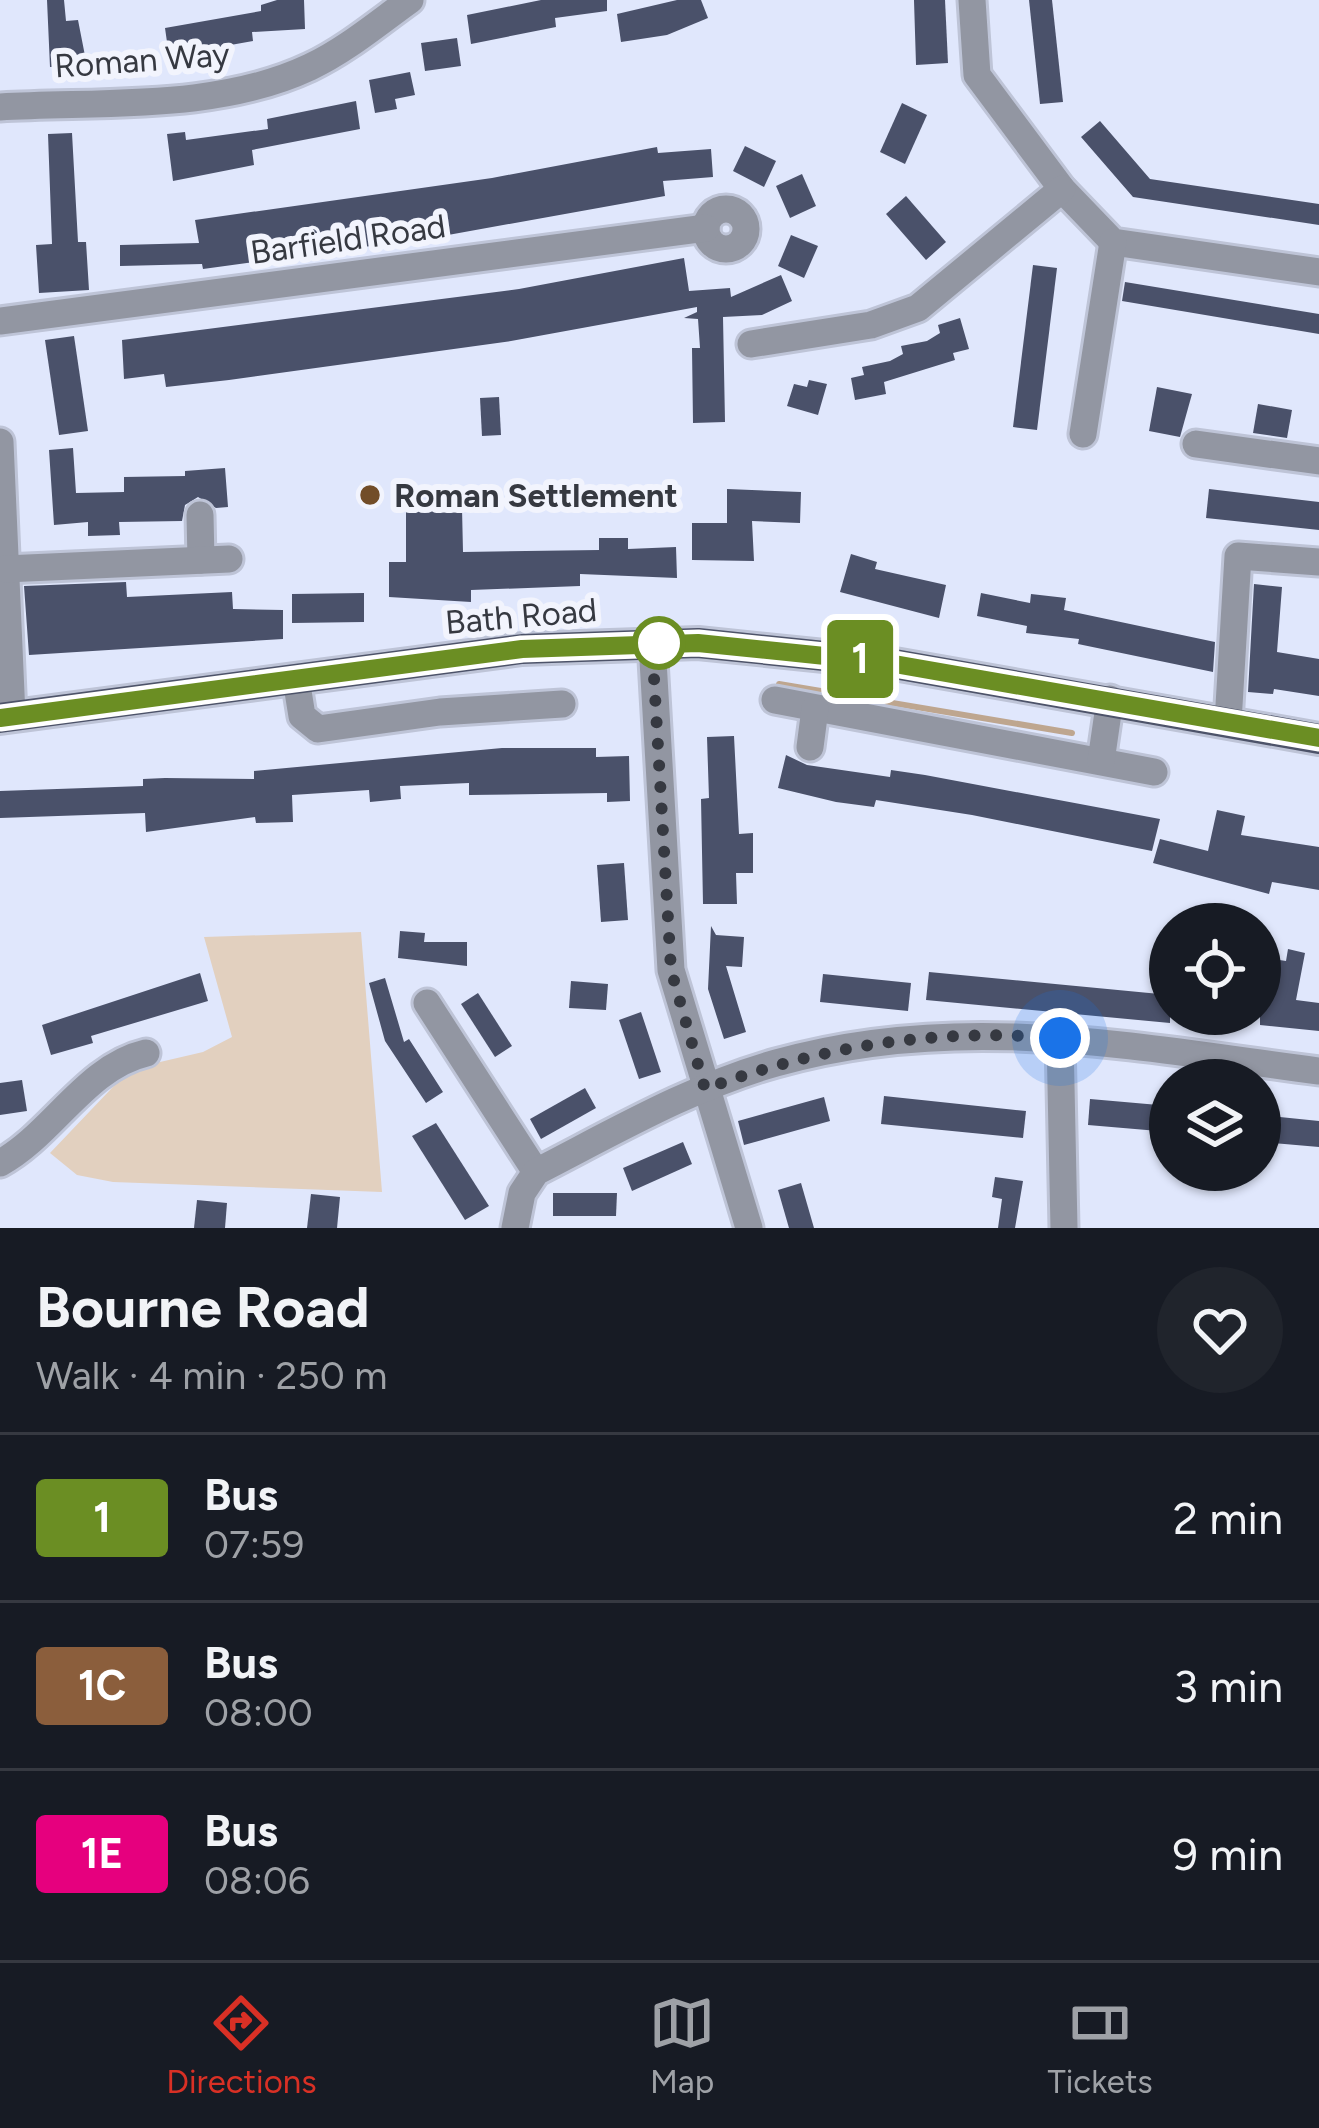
<!DOCTYPE html>
<meta charset="utf-8">
<style>
:root{--surface:#171b24;--page:#20242c;--text:#f1f3f6;--muted:#9ea1a6;--line:#363941;--accent:#d93025}
body{margin:0;font-family:Figtree,sans-serif;background:var(--page);color:var(--text);height:100vh;display:flex;flex-direction:column;font-size:45px;white-space:nowrap}
*{box-sizing:border-box;margin:0}
p{font-size:39px;color:var(--muted)}
.icon{flex:none;width:66px;height:66px;fill:none;stroke:currentColor;stroke-width:2;stroke-linecap:round;stroke-linejoin:round}
.map{position:relative;height:1228px;overflow:hidden}
.drawer{display:flex;flex-direction:column;background:var(--surface);flex:1}
.drawer>*{flex:none}
.badge{padding:0 24px;border-radius:9px;font-size:42px;line-height:78px}
.fabs{position:absolute;left:1149px;top:903px;display:grid;gap:24px}
.fabs a{display:grid;place-items:center;width:132px;height:132px;border-radius:50%;background:var(--surface);box-shadow:0 3px 9px #0004;font-size:60px}
.you{position:absolute;width:60px;height:60px;margin:-30px;border:9px solid #fff;border-radius:50%;background:#1a73e8;box-shadow:0 0 0 18px #1a73e833}
.map>.badge{position:absolute;translate:-50% -50%;box-shadow:0 0 0 6px #fff}
.round{display:grid;place-items:center;flex:none;width:126px;height:126px;border-radius:63px;background:var(--page)}
.summary{display:flex;align-items:center;justify-content:space-between;height:204px;padding:0 36px}
h1{font-size:57px;font-weight:700;line-height:90px}
ul{padding:0;list-style:none}
li{display:flex;align-items:center;gap:36px;height:168px;padding:0 36px;border-top:3px solid var(--line)}
li div{flex:1}
li b{display:block;font-size:45px}
li em{font-style:normal}
li .badge{min-width:132px;font-weight:700;text-align:center}
.menu{display:flex;justify-content:space-around;align-items:center;height:168px;border-top:3px solid var(--line);background:var(--surface);font-size:33px;color:var(--muted)}
.menu a{display:grid;justify-items:center;gap:6px}
.menu .current{color:var(--accent)}
.map>svg:first-child{display:block}
.green{fill:#e2d0bf}
.lines{fill:none;stroke-linecap:round;stroke-linejoin:round}
.stream{stroke:#bea68f;stroke-width:6}
.building{fill:#4a516a}
.minor-casing{stroke:#bec4d7;stroke-width:33}
.major-casing{stroke:#bec4d7;stroke-width:36}
.minor{stroke:#9296a2;stroke-width:27}
.major{stroke:#4d5369;stroke-width:30}
.line-casing{stroke:#fff;stroke-width:27}
.line{stroke:#6b8e23;stroke-width:18}
.walk{stroke:#363941;stroke-width:12;stroke-dasharray:0 21.6}
.poi-dot{fill:#724d28;stroke:#f2f4fd;stroke-width:4.5}
.stop-dot{fill:#fff;stroke:#6b8e23;stroke-width:6}
.labels{text-anchor:middle;dominant-baseline:central;stroke-width:12;stroke-linejoin:round;paint-order:stroke}
.street-label{font-size:33px;fill:#363941;stroke:#f2f4fd}
.poi-label{font-size:33px;font-weight:bold;fill:#363941;stroke:#f2f4fd;text-anchor:start}
</style>
<div class="map">
<svg width="1319" height="1228" viewBox="0 0 1319 1228">
<rect width="100%" height="100%" fill="#e0e7fc"/>
<path class="green" d="M361 932 382 1192 113 1182 77 1175 50 1153 130 1069 203 1052 232 1037 204 937Z"/>
<g class="lines">
<path class="stream" d="M779 684 1072 733"/>
</g>
<g class="building">
<path d="M47 0H64L66 21 78 20 87 66 50 67Z"/>
<path d="M277 0H304L305 29 252 32 253 41 169 56 165 28 261 11V5Z"/>
<path d="M541 0H607V11L555 18 556 27 471 44 467 15Z"/>
<path d="M677 0H701L708 18 667 35 621 42 617 14Z"/>
<path d="M914 0H945L948 63 916 65Z"/>
<path d="M1029 0H1052L1063 102 1040 104Z"/>
<path d="M457 38 461 66 425 71 421 43Z"/>
<path d="M410 72 415 95 395 99 397 109 375 113 369 80Z"/>
<path d="M356 101 360 129 252 150 254 165 173 181 167 134 185 132 186 140 268 129 267 119Z"/>
<path d="M902 103 927 115 905 164 880 152Z"/>
<path d="M1100 121 1150 179 1319 204V225L1133 197 1081 137Z"/>
<path d="M72 133 78 242H86L89 290 39 293 36 245 52 244 48 134Z"/>
<path d="M745 146 776 161 764 187 733 171Z"/>
<path d="M657 147 658 153 711 149 713 177 663 181 665 196 437 237 203 269 202 264 120 266V245L199 243 195 220 492 178Z"/>
<path d="M802 174 816 206 790 218 776 186Z"/>
<path d="M906 196 946 242 926 260 886 214Z"/>
<path d="M791 235 818 246 804 278 778 266Z"/>
<path d="M684 258 689 291 730 288 731 297 781 275 792 301 762 315 723 317 725 422 693 423 692 348H700L698 319 684 318 697 312V307L511 341 229 380 166 387 164 374 124 379 122 340 519 289Z"/>
<path d="M1033 265 1057 268 1037 430 1013 427Z"/>
<path d="M1125 282 1319 314V334L1122 301Z"/>
<path d="M960 318 969 349 953 353 955 360 884 382 886 394 855 400 851 378 864 375 862 367 890 361 903 354 901 346 927 341 940 333 938 325Z"/>
<path d="M74 336 88 431 59 435 45 340Z"/>
<path d="M809 380 827 384 818 415 787 406 794 384 807 387Z"/>
<path d="M1157 387 1192 394 1180 437 1149 431Z"/>
<path d="M499 397 501 435 482 436 480 398Z"/>
<path d="M1258 404 1292 410 1287 438 1253 433Z"/>
<path d="M73 448 76 493 124 492V477L185 476V471L225 468 228 507 216 508 198 497 185 505 182 521 119 522 120 535 88 536V522L54 525 49 450Z"/>
<path d="M727 489 801 492 800 523 752 521 754 561 692 560V523H727Z"/>
<path d="M1209 489 1319 502V530L1206 518Z"/>
<path d="M462 508 463 552 599 550V538H628V549L676 547 677 578 580 574V586L471 590V602L389 597V562H406V509Z"/>
<path d="M851 554 877 562 875 569 946 585 939 618 840 592Z"/>
<path d="M126 582 127 597 232 592 233 609 283 610V639L29 655 24 586Z"/>
<path d="M1254 584 1282 587 1277 652 1319 659V696L1274 689 1273 694 1248 692Z"/>
<path d="M364 593V622L292 623V594Z"/>
<path d="M981 593 1030 603 1031 594 1066 598 1064 610 1215 642 1213 672 1078 644 1079 639 1026 633 1027 626 977 616Z"/>
<path d="M734 736 739 834 753 833V873H736L737 904H703L701 799 709 798 707 737Z"/>
<path d="M502 748H596V757L629 756 630 801 607 802V793L469 795V783L400 786 401 799 370 802 369 790 292 795 293 822 256 823 255 817 146 832 145 813 0 818V791L143 786V779L165 778 254 779V771Z"/>
<path d="M786 755 807 765 890 777 891 770 925 775 1160 819 1152 851 972 815 876 800 874 807 836 802 778 788Z"/>
<path d="M1217 810 1245 816 1241 835 1319 847V890L1272 882 1269 894 1153 863 1160 839 1208 851Z"/>
<path d="M624 863 628 920 601 922 597 865Z"/>
<path d="M711 926 716 935 744 937 742 967 726 966 746 1032 724 1039 708 989Z"/>
<path d="M400 931 425 933 424 942H467V966L398 958Z"/>
<path d="M1288 949 1305 953 1296 1000 1319 1003V1031L1260 1025V997H1266L1273 959 1286 961Z"/>
<path d="M929 972 1170 995V1023L926 1000Z"/>
<path d="M200 973 208 1001 91 1036 93 1043 51 1055 42 1025Z"/>
<path d="M823 974 911 983 908 1011 820 1002Z"/>
<path d="M385 978 404 1042 409 1039 443 1092 426 1103 385 1041 369 983Z"/>
<path d="M571 981 608 984 606 1010 569 1008Z"/>
<path d="M478 993 512 1046 495 1057 461 1004Z"/>
<path d="M641 1012 661 1072 639 1079 619 1020Z"/>
<path d="M22 1080 27 1111 0 1115V1083Z"/>
<path d="M585 1088 596 1108 541 1139 530 1119Z"/>
<path d="M884 1096 1026 1111 1023 1138 881 1124Z"/>
<path d="M824 1097 830 1121 744 1145 738 1121Z"/>
<path d="M1090 1099 1170 1106V1132L1088 1125Z"/>
<path d="M1260 1115 1319 1121V1147L1260 1142Z"/>
<path d="M436 1123 489 1206 465 1220 412 1136Z"/>
<path d="M683 1142 692 1164 632 1191 623 1168Z"/>
<path d="M995 1177 1023 1181 1015 1228H998L1002 1199 992 1197Z"/>
<path d="M801 1183 814 1228H789L778 1190Z"/>
<path d="M553 1193H617L616 1216H553Z"/>
<path d="M311 1194 340 1197 337 1228H307Z"/>
<path d="M197 1200 227 1203 225 1228H194Z"/>
</g>
<g class="lines">
<defs>
<g id="minor">
<path d="M972 0 977 75 1062 189 1113 242 1319 272"/>
<path d="M0 107C101 101 217 111 310 67 346 50 378 23 410 0"/>
<circle cx="726" cy="229" r="20"/>
<path d="M0 321 706 228"/>
<path d="M751 344 871 325 918 308 1062 189"/>
<path d="M1083 434 1113 242"/>
<path d="M0 442 12 716"/>
<path d="M1196 444 1319 461"/>
<path d="M200 515 201 560"/>
<path d="M5 569 229 559"/>
<path d="M652 643 671 970 749 1228"/>
<path d="M296 679 302 716 318 729 440 712 562 704"/>
<path d="M775 700 1154 772"/>
<path d="M1228 722 1238 556 1319 562"/>
<path d="M810 747 815 709"/>
<path d="M1101 761 1110 699"/>
<path d="M427 1003 536 1172"/>
<path d="M1060 1038 1064 1228"/>
<path d="M0 1163C52 1135 86 1067 146 1053"/>
<path d="M515 1228 522 1193 536 1172C614 1132 691 1087 776 1063 960 1011 1135 1047 1319 1071"/>
</g>
<path id="major" d="M0 718 522 649 698 643 883 662 1319 739"/>
</defs>
<use href="#minor" class="minor-casing"/>
<use href="#major" class="major-casing"/>
<use href="#minor" class="minor"/>
<use href="#major" class="major"/>
</g>
<g class="lines">
<defs>
<path id="line" d="M0 718 522 649 698 643 883 662 1319 738"/>
</defs>
<use href="#line" class="line-casing"/>
<use href="#line" class="line"/>
<path class="walk" d="M659 643H652L671 970 705 1089C821 1046 936 1028 1060 1038"/>
</g>
<circle class="poi-dot" cx="370" cy="495" r="12"/>
<circle class="stop-dot" cx="659" cy="643" r="24"/>
<g class="labels">
<g class="street-label">
<text transform="translate(142 60) rotate(-4)">Roman Way</text>
<text transform="translate(348 239) rotate(-8)">Barfield Road</text>
<text transform="translate(521 616) rotate(-5)">Bath Road</text>
</g>
<g class="poi-label">
<text x="394" y="495">Roman Settlement</text>
</g>
</g>
</svg>
<div class="fabs">
<a><svg class="icon" aria-label="locate" viewBox="0 0 24 24"><circle cx="12" cy="12" r="6"/><path d="M12 2v4M12 18v4M2 12h4M18 12h4"/></svg></a>
<a><svg class="icon" aria-label="layers" viewBox="0 0 24 24"><path d="M12 4l9 5-9 5-9-5zM3 14l9 5 9-5"/></svg></a>
</div>
<div class="you" style="left:1060px;top:1038px"></div>
<b class="badge" style="left:860px;top:659px;background:#6b8e23;color:#fff">1</b>
</div>
<section class="drawer">
<div class="summary"><div><h1>Bourne Road</h1><p>Walk · 4 min · 250 m</p></div><a class="round"><svg class="icon" aria-label="heart" viewBox="0 0 24 24"><path d="M12 20l-8-8c-3-5 5-10 8-4 3-6 11-1 8 4z"/></svg></a></div>
<ul>
<li><span class="badge" style="background:#6b8e23;color:#fff">1</span><div><b>Bus</b><p>07:59</p></div><em>2 min</em></li>
<li><span class="badge" style="background:#8b5e3c;color:#fff">1C</span><div><b>Bus</b><p>08:00</p></div><em>3 min</em></li>
<li><span class="badge" style="background:#e6007e;color:#fff">1E</span><div><b>Bus</b><p>08:06</p></div><em>9 min</em></li>
</ul>
</section>
<nav class="menu">
<a class="current"><svg class="icon" aria-label="directions" viewBox="0 0 24 24"><path d="M12 3l9 9-9 9-9-9zM9 14v-3h6M13 9l2 2-2 2"/></svg>Directions</a>
<a><svg class="icon" aria-label="map" viewBox="0 0 24 24"><path d="M3 6l6-2 6 2 6-2v14l-6 2-6-2-6 2zM9 4v14M15 6v14"/></svg>Map</a>
<a><svg class="icon" aria-label="tickets" viewBox="0 0 24 24"><path d="M3 7h18v10H3zM15 7v10"/></svg>Tickets</a>
</nav>
